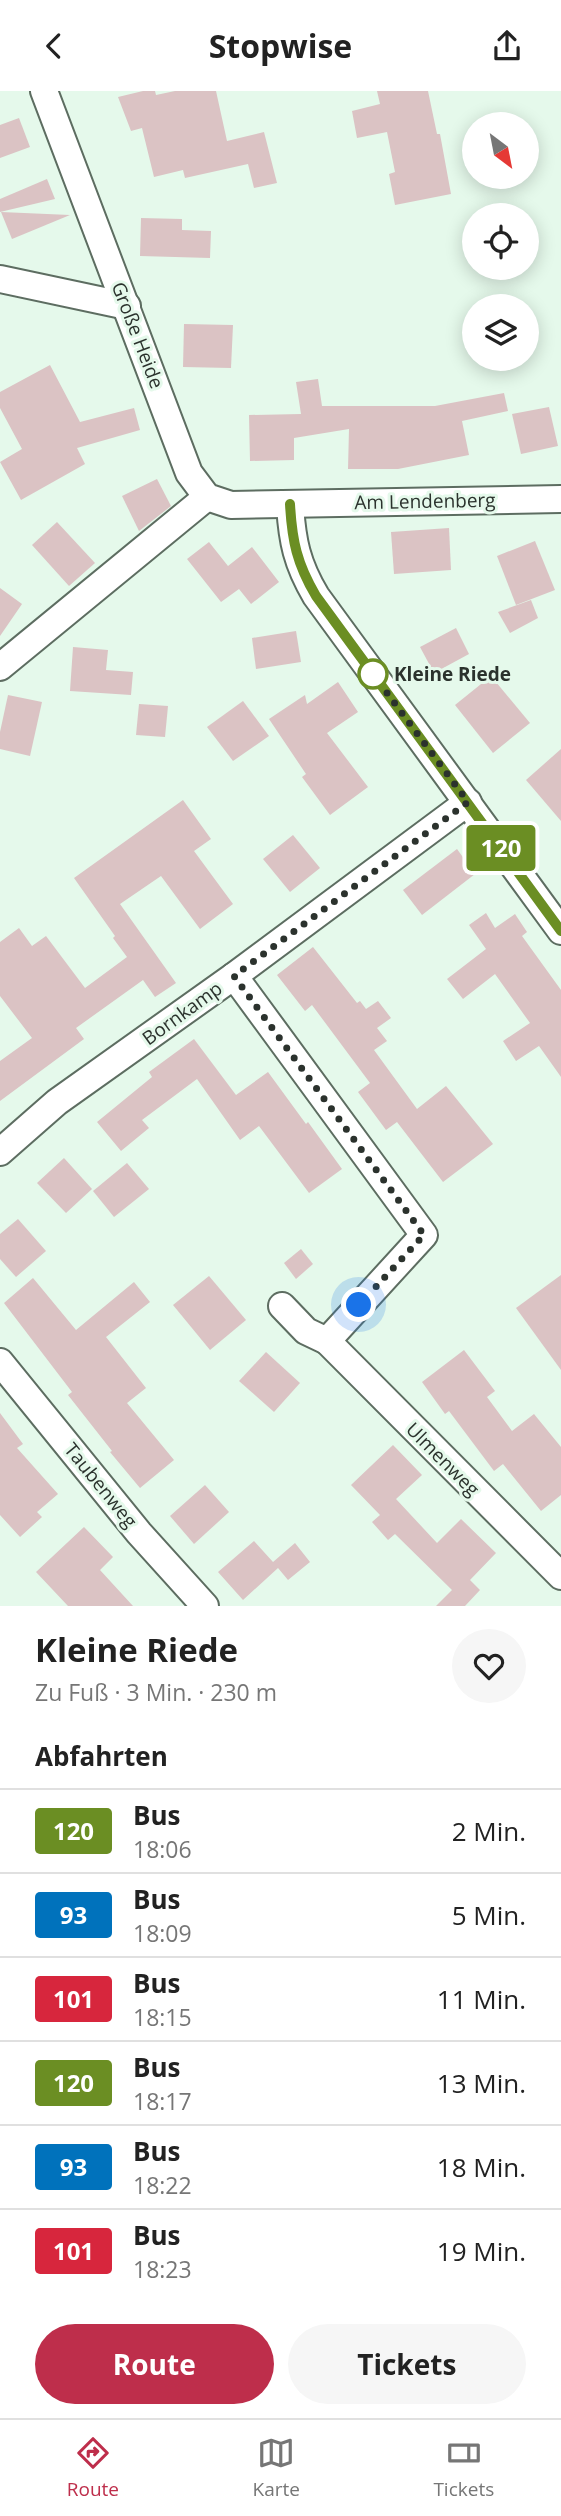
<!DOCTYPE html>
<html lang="de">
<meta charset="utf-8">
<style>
:root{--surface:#fff;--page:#f6f6f6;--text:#222;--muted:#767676;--line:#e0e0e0;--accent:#be2e4b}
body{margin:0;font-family:"Open Sans",sans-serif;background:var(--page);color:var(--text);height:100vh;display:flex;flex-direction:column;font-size:26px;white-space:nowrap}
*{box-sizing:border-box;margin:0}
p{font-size:23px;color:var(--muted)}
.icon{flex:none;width:38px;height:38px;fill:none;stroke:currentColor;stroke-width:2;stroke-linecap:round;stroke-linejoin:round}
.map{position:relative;height:1515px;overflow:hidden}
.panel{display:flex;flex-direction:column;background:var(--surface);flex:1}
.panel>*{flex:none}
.badge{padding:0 14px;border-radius:5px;font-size:24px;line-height:46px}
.needle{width:46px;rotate:148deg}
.controls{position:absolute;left:462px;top:21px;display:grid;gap:14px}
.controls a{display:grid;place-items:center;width:77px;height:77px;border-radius:50%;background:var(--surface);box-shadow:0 4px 18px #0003;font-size:35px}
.you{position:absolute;width:35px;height:35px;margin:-18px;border:5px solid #fff;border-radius:50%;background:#1a73e8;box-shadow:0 0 0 10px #1a73e833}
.map>.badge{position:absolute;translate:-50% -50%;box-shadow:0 0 0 4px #fff}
h2{padding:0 35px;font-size:26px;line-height:63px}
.round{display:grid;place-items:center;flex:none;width:74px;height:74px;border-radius:37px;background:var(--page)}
.headline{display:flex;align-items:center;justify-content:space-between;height:119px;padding:0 35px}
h1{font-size:33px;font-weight:700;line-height:52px}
.button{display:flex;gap:14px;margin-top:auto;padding:14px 35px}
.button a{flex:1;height:80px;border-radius:42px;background:var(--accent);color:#fff;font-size:28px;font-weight:700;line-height:80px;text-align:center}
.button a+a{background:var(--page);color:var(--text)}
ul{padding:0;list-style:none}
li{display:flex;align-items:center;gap:21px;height:84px;padding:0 35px;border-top:2px solid var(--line)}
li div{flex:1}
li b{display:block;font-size:26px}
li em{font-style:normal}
li .badge{min-width:77px;font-weight:700;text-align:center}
header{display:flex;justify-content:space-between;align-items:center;height:91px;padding:0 35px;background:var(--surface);font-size:32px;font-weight:700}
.tabs{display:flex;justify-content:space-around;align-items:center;height:98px;border-top:2px solid var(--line);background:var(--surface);font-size:19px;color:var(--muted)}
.tabs a{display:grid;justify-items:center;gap:4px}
.tabs .active{color:var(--accent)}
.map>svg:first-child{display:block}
.building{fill:#dbc3c4}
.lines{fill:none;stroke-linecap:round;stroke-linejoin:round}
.minor-casing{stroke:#5d6d61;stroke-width:30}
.minor{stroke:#fff;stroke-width:26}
.line-casing{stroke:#fff;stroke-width:16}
.line{stroke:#6b8e23;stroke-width:10}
.walk{stroke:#2b322d;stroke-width:7;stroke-dasharray:0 12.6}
.stop-dot{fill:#fff;stroke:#6b8e23;stroke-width:3.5}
.labels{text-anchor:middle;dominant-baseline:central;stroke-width:6;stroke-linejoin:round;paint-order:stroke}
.street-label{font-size:19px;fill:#2b322d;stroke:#e5f9eb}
.stop-label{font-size:19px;font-weight:bold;fill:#2b322d;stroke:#e5f9eb;text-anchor:start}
</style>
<header><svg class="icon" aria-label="back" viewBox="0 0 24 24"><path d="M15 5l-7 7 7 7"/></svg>Stopwise<svg class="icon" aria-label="share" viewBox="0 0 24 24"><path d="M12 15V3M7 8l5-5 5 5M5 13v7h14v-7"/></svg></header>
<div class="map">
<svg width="561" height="1515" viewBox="0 0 561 1515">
<rect width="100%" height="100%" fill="#e5f9eb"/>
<g class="building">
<path d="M143 0H155L156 4 175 0H216L227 50 264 41 277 92 254 97 248 73 185 87 183 79 154 86 142 37 131 40 118 6Z"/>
<path d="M377 0H428L437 43H440L451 103 395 114 389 83 395 81 387 41 357 47 352 20 380 13Z"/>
<path d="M19 27 30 56 0 67V34Z"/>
<path d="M47 88 55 108 0 121V108Z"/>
<path d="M1 121 70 124 12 148Z"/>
<path d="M141 127 182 128V139L211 140 210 167 140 165Z"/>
<path d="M184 233 233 234 231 277 183 276Z"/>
<path d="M50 274 80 331 134 317 140 339 77 357 85 373 21 409 0 371 22 358 0 317V301Z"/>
<path d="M318 288 322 315H435L504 302 508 320 462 330 469 364 398 378H348L349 338 294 347V369L250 370 249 324 301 323 296 291Z"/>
<path d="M549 316 558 355 521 363 512 323Z"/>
<path d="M157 388 171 415 139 440 122 405Z"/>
<path d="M57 431 95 472 69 495 32 454Z"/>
<path d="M449 437 451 479 394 483 391 441Z"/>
<path d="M535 450 555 499 516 514 497 465Z"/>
<path d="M209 451 228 475 252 456 279 491 251 513 239 498 221 511 187 468Z"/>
<path d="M0 497 22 513 0 545Z"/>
<path d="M531 509 538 527 510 542 498 521Z"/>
<path d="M456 537 469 563 434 582 420 556Z"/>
<path d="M296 540 301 571 256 578 252 547Z"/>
<path d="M73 556 108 559 106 579 133 581 131 604 70 600Z"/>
<path d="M491 585 530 632 493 662 455 614Z"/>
<path d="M338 591 358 621 327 642 368 696 330 724 302 686 306 683 269 628 305 604 307 613Z"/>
<path d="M8 604 42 611 30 665 0 658V641Z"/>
<path d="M243 610 269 645 233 670 207 636Z"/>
<path d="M139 613 168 615 165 646 136 644Z"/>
<path d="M561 658V730L526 689Z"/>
<path d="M183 709 211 748 194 760 233 813 200 838 161 785 120 813 176 892 155 906 143 889 76 937 84 948 0 1010V970L32 947 0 905V851L19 837 32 855 46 845 85 897 127 866 113 847 115 845 74 787Z"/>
<path d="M293 744 320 777 290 801 263 768Z"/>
<path d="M457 758 475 783 422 824 403 799Z"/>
<path d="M486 822 495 837 515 823 527 841 522 845 561 899V986L539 955 516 970 503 950 530 932 495 883 463 908 447 888 486 858 469 834Z"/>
<path d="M313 856 357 912 360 910 366 918 378 910 391 927 377 937 387 950 374 959 417 1018 446 995 493 1053 443 1091 397 1031 386 1039 358 1001 370 992 312 914 305 920 277 884Z"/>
<path d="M194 948 236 1004 268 981 306 1033 308 1031 342 1078 309 1102 259 1035 240 1049 197 988 142 1029 149 1037 121 1060 97 1031 152 986 149 981Z"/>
<path d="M64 1067 92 1098 66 1122 37 1092Z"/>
<path d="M127 1072 149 1098 114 1126 93 1100Z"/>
<path d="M18 1128 46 1160 16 1186 0 1168V1143Z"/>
<path d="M301 1158 313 1173 296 1188 284 1172Z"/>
<path d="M561 1184V1279L516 1217Z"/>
<path d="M209 1185 246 1229 210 1259 173 1214Z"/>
<path d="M33 1187 76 1239 134 1191 150 1211 106 1246 146 1297 127 1312 174 1369 140 1397 110 1361 112 1360 68 1304 72 1301 4 1212Z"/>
<path d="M464 1259 495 1300 487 1306 512 1340 534 1323 561 1356V1404L541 1420 503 1373 494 1380 449 1320 445 1323 422 1291Z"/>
<path d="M266 1261 300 1292 274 1321 239 1290Z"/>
<path d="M0 1322 23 1353 17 1357 58 1403 37 1421 42 1426 20 1446 0 1424Z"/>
<path d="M393 1354 422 1384 396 1408 437 1452 461 1428 496 1462 470 1489 480 1499 465 1515H436L452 1499 395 1443 388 1449 372 1431 380 1424 351 1394Z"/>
<path d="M205 1394 229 1421 194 1453 170 1425Z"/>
<path d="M84 1436 113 1466 100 1479 133 1515H68L36 1481Z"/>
<path d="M254 1450 273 1471 295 1452 310 1471 288 1489 278 1477 243 1509 218 1481Z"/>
</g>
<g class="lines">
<defs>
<g id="minor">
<path d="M44 0 189 382 207 406 231 414 561 408"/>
<path d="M0 188 127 215"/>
<path d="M290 413C292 450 297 473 316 505L561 840"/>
<path d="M0 576 207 406"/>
<path d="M234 885 424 1144 327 1250 561 1485"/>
<path d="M0 1061 57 1011 234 885 468 711"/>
<path d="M282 1215 306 1240 327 1250"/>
<path d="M0 1271 139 1442 205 1515"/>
</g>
</defs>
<use href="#minor" class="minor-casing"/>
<use href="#minor" class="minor"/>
</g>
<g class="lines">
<defs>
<path id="line" d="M290 413C292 450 297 473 316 505L561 840"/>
</defs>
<use href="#line" class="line-casing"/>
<use href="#line" class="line"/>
<path class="walk" d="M359 1214 424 1144 234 885 468 711 373 583"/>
</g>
<circle class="stop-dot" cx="373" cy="583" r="14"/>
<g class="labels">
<g class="street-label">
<text transform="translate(138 244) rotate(69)">Große Heide</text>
<text transform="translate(425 410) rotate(-1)">Am Lendenberg</text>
<text transform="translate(182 922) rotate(-36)">Bornkamp</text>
<text transform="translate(443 1368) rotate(45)">Ulmenweg</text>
<text transform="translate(101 1394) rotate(51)">Taubenweg</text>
</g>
<g class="stop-label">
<text x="394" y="583">Kleine Riede</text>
</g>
</g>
</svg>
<div class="controls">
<a><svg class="needle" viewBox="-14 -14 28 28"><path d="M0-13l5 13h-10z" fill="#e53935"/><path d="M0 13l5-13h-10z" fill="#767676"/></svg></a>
<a><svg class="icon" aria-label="locate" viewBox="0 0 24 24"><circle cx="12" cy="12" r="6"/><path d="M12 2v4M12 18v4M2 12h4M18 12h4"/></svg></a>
<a><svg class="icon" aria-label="layers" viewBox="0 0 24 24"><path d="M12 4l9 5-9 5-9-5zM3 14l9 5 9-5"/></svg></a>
</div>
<div class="you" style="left:359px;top:1214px"></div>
<b class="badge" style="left:501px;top:757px;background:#6b8e23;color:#fff">120</b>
</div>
<section class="panel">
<div class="headline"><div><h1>Kleine Riede</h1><p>Zu Fuß · 3 Min. · 230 m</p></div><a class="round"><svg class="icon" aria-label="heart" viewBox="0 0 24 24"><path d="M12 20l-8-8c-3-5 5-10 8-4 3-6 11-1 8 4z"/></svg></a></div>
<h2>Abfahrten</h2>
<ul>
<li><span class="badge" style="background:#6b8e23;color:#fff">120</span><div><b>Bus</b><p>18:06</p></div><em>2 Min.</em></li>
<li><span class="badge" style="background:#0072bc;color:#fff">93</span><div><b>Bus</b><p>18:09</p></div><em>5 Min.</em></li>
<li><span class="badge" style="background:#d7263d;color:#fff">101</span><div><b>Bus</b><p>18:15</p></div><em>11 Min.</em></li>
<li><span class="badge" style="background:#6b8e23;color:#fff">120</span><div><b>Bus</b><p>18:17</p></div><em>13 Min.</em></li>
<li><span class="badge" style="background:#0072bc;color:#fff">93</span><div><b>Bus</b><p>18:22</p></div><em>18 Min.</em></li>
<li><span class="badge" style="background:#d7263d;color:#fff">101</span><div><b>Bus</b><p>18:23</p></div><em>19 Min.</em></li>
</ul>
<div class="button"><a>Route</a><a>Tickets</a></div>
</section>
<nav class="tabs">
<a class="active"><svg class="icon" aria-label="directions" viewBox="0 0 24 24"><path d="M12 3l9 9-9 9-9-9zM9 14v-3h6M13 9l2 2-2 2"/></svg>Route</a>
<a><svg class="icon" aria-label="map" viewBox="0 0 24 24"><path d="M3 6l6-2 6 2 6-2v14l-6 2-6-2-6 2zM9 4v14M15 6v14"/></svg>Karte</a>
<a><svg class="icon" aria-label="tickets" viewBox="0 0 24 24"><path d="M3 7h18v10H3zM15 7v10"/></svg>Tickets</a>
</nav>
